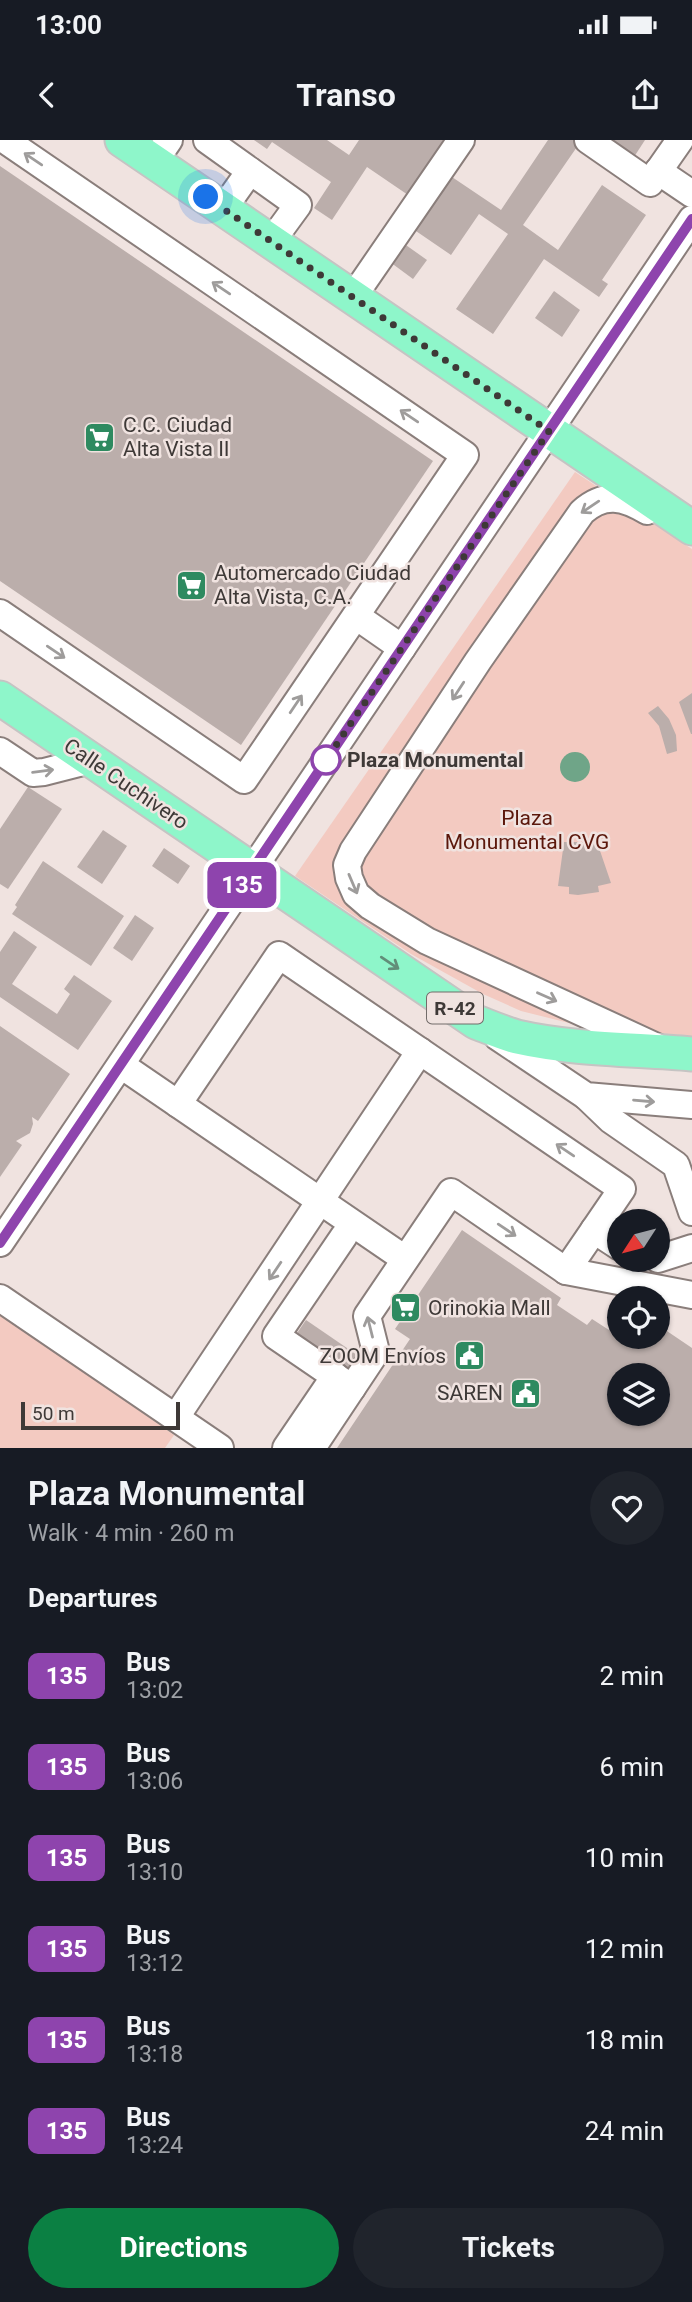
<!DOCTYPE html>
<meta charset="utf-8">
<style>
:root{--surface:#171b24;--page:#20242c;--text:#f1f3f6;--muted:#9ea1a6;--accent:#0b8043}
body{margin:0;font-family:Roboto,sans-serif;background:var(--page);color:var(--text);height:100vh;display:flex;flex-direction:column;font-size:26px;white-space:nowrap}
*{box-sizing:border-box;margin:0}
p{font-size:23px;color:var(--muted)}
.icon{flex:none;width:38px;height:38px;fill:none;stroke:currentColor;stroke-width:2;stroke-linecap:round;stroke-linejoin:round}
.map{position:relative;height:1308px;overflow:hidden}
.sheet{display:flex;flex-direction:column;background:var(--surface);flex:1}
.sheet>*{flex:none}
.badge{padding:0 14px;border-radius:10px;font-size:24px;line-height:46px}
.needle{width:46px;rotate:234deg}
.fabs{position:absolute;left:607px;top:1069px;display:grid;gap:14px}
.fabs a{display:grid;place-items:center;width:63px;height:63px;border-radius:50%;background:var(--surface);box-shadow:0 2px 5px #0004;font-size:35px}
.scale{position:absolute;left:21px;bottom:18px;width:159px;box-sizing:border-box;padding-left:7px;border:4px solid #3e3937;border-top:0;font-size:19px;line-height:24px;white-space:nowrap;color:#3e3937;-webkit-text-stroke:5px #f0e3e0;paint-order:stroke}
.you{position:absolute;width:35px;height:35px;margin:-18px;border:5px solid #fff;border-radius:50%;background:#1a73e8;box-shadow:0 0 0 10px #1a73e833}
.map>.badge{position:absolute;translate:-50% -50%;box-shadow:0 0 0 4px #fff}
h2{padding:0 28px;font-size:26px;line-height:63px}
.round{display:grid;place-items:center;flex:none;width:74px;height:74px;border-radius:37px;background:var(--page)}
.head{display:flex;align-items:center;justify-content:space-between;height:119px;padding:0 28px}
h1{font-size:33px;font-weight:700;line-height:52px}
.primary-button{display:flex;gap:14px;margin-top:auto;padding:14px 28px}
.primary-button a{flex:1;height:80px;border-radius:42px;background:var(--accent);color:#fff;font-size:28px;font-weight:700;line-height:80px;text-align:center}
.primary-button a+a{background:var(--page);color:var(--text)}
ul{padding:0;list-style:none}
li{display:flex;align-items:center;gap:21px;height:91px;padding:0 28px}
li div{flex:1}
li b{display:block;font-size:26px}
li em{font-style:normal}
li .badge{min-width:77px;font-weight:700;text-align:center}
.status{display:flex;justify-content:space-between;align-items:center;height:49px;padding:0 35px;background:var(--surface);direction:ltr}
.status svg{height:19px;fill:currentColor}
header{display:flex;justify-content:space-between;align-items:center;height:91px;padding:0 28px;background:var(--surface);font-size:32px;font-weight:700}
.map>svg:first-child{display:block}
.green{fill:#f3cac1}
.water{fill:#6fa588}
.building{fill:#bbaeab;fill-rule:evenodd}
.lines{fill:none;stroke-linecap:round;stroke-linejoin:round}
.minor-casing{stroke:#8a7e7b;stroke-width:30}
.major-casing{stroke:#c5c4c3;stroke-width:37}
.minor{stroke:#fff;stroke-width:26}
.major{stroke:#8ef6ca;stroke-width:33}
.oneway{stroke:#9e9c9b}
.oneway2{stroke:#628e79}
.line-casing{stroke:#fff;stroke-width:16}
.line{stroke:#8e44ad;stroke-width:10}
.walk{stroke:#3e3937;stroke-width:7;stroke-dasharray:0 12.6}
.stop-dot{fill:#fff;stroke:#8e44ad;stroke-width:3.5}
.labels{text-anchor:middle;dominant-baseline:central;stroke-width:5;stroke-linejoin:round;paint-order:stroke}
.shield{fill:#f0e3e0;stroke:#736c6a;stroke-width:2}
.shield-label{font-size:19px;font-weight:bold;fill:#3e3937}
.poi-label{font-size:21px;fill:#3e3937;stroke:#f0e3e0;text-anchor:start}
.stop-label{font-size:21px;font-weight:bold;fill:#3e3937;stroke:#f0e3e0;text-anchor:start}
.street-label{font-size:21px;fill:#3e3937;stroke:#f0e3e0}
.park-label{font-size:21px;fill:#5b170b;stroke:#f0e3e0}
</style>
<div class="status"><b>13:00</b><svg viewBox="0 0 49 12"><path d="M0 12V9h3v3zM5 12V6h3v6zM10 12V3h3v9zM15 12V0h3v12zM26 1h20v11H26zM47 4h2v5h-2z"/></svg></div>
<header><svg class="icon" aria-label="back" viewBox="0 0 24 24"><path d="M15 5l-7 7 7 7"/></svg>Transo<svg class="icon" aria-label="share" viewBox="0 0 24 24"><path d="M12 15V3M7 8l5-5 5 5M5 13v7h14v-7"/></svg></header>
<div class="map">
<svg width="692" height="1308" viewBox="0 0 692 1308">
<rect width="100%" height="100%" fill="#f0e3e0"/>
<g class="green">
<path d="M575 332 692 409V902L597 890 521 871 483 854 411 814 295 736Z"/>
<path d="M0 1173 174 1295 165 1308H0Z"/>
</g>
<circle class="water" cx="575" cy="627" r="15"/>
<g class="building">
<path d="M254 0H327L349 15 359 0H450L411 57 367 27 332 80 314 68 331 42 272 2 267 9Z"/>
<path d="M548 0H574L579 4 523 85 558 110 602 45 646 75 602 140 608 144 599 157 544 119 493 194 456 169 508 94 479 74 451 115 413 89 449 35 501 70Z"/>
<path d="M609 0H645L634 17Z"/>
<path d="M0 26 433 321 241 605 0 441Z"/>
<path d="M403 103 427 120 413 139 390 122Z"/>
<path d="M554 151 580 170 562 197 535 178Z"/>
<path d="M692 553V594H691L679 562Z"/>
<path d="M658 566 669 579 676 595 677 611 667 614 659 586 648 573Z"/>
<path d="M28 647 62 669 8 749 0 744V689Z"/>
<path d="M103 690 127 706 102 744 77 727Z"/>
<path d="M564 702H597L611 743 598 746 599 752 578 755 569 754V747L558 746Z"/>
<path d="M164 708 190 726 178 744 152 726Z"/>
<path d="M43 721 124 776 91 826 12 774 17 767 15 765Z"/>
<path d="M135 775 154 788 132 821 113 808Z"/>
<path d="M14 791 37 807 12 844 57 874 70 854 64 849 74 835 112 861 78 910 0 857V812Z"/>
<path d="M0 886 70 934 38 981 32 977 33 984 30 993 16 1001 22 1005 0 1037Z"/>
<path d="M462 1090 561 1158 557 1165 587 1185 592 1179 609 1190 620 1174V1197H658V1185L692 1208V1308H337L410 1199 395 1189ZM620 1236H658V1274H620Z"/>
<path d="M306 1180 363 1219 352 1235 295 1196Z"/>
</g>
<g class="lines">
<defs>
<g id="minor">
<path d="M207 0 298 65 271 102"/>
<path d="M588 0 650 43 680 0"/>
<path d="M154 22 169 0"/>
<path d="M658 31 692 54"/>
<path d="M223 69 250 31"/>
<path d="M353 157 461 0"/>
<path d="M647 371C624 357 604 352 582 372L478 521 353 711 347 725 349 738 356 754 370 766 427 801 659 908"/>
<path d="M0 473 244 640 465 315 5 0"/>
<path d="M356 476 402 508"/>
<path d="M0 611 33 633 44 632 91 620"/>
<path d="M498 897 586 956 692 965"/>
<path d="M121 925 405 1119"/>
<path d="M586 956 611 980 676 1025 692 1072"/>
<path d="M178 964 279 815 622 1049 566 1131"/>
<path d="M594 1090 620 1107"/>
<path d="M344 1096 276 1196 352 1248"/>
<path d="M0 1103 692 79"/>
<path d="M658 1119 692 1108"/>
<path d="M0 1158 220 1308"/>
<path d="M176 1277 420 911"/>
<path d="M286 1308 335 1236"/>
<path d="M312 1308 376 1212 367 1176 451 1052 566 1131 692 1155"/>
</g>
<g id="major">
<path d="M122 0 692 388"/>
<path d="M0 558 476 882C489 887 503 893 517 897 575 910 634 909 692 914"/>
</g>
</defs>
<use href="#minor" class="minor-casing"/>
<use href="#major" class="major-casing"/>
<use href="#minor" class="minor"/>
<use href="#major" class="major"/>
</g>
<defs><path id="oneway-shaft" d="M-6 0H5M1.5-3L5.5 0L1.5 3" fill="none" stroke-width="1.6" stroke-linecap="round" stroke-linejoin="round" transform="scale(1.75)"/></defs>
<g class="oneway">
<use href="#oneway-shaft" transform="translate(33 19) rotate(-146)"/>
<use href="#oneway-shaft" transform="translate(221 148) rotate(-146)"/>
<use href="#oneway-shaft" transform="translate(409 276) rotate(-146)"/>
<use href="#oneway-shaft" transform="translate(590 367) rotate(146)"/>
<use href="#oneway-shaft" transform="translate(56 512) rotate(34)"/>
<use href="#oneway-shaft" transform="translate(458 551) rotate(123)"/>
<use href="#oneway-shaft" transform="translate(296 564) rotate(-56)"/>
<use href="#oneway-shaft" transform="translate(43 631) rotate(-7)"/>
<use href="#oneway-shaft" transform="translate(353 744) rotate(67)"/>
<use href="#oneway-shaft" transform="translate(547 857) rotate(24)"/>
<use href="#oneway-shaft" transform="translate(644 961) rotate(5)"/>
<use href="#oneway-shaft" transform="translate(565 1010) rotate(-146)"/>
<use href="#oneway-shaft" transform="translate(507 1090) rotate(34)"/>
<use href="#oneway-shaft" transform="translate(275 1131) rotate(124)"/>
<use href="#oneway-shaft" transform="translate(370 1187) rotate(-104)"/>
</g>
<use class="oneway2" href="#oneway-shaft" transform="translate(390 823) rotate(34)"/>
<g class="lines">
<defs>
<path id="line" d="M0 1103 692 79"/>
</defs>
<use href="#line" class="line-casing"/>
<use href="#line" class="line"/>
<path class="walk" d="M206 57 549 291 326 620"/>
</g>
<defs>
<symbol id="supermarket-square" viewBox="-11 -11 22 22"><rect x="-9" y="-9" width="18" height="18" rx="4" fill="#2e8a60" stroke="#f0e3e0"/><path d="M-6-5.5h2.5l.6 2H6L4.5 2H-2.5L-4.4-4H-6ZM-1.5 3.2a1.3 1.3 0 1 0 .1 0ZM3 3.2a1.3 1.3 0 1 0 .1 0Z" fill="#fff"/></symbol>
<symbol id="civic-square" viewBox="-11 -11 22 22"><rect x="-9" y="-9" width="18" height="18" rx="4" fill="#2e8a60" stroke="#f0e3e0"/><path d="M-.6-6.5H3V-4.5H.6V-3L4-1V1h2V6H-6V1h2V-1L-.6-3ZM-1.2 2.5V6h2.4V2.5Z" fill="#fff"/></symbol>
</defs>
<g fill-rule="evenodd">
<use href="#supermarket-square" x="82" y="280" width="35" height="35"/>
<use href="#supermarket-square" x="174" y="428" width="35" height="35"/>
<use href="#supermarket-square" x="388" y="1150" width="35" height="35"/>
<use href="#civic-square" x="452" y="1198" width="35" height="35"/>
<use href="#civic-square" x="508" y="1236" width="35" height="35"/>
</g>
<circle class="stop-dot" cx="326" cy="620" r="14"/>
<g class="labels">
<rect class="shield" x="427" y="852.5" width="56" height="31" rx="5"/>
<g class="shield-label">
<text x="455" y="868">R-42</text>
</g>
<g class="poi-label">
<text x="123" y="285">C.C. Ciudad<tspan x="123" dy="24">Alta Vista II</tspan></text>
<text x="214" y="433">Automercado Ciudad<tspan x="214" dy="24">Alta Vista, C.A.</tspan></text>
<text x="428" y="1168">Orinokia Mall</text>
<text x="446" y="1216" text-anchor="end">ZOOM Envíos</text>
<text x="503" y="1253" text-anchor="end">SAREN</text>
</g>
<g class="stop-label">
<text x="347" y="620">Plaza Monumental</text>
</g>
<g class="street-label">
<text transform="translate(126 644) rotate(34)">Calle Cuchivero</text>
</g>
<g class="park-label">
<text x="527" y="678">Plaza<tspan x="527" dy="24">Monumental CVG</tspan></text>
</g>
</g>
</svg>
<div class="fabs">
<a><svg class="needle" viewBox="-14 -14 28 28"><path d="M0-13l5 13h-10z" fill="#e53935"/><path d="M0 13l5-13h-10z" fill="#9ea1a6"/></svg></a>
<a><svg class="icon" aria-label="locate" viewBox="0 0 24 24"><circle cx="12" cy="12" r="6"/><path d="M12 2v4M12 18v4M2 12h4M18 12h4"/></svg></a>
<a><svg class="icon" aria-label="layers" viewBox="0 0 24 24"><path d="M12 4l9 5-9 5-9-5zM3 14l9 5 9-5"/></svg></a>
</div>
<div class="scale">50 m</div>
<div class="you" style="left:206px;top:57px"></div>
<b class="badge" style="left:242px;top:745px;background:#8e44ad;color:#fff">135</b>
</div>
<section class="sheet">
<div class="head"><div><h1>Plaza Monumental</h1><p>Walk · 4 min · 260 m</p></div><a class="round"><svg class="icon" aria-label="heart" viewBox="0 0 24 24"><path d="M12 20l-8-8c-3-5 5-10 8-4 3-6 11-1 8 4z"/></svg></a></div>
<h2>Departures</h2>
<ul>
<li><span class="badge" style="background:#8e44ad;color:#fff">135</span><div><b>Bus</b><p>13:02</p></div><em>2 min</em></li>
<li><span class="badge" style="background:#8e44ad;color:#fff">135</span><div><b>Bus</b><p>13:06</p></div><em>6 min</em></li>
<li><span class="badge" style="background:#8e44ad;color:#fff">135</span><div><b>Bus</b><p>13:10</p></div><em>10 min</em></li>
<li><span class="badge" style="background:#8e44ad;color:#fff">135</span><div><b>Bus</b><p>13:12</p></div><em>12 min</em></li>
<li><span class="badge" style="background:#8e44ad;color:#fff">135</span><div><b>Bus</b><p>13:18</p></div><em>18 min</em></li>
<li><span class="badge" style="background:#8e44ad;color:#fff">135</span><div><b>Bus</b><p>13:24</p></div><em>24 min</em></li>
</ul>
<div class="primary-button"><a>Directions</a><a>Tickets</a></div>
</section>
